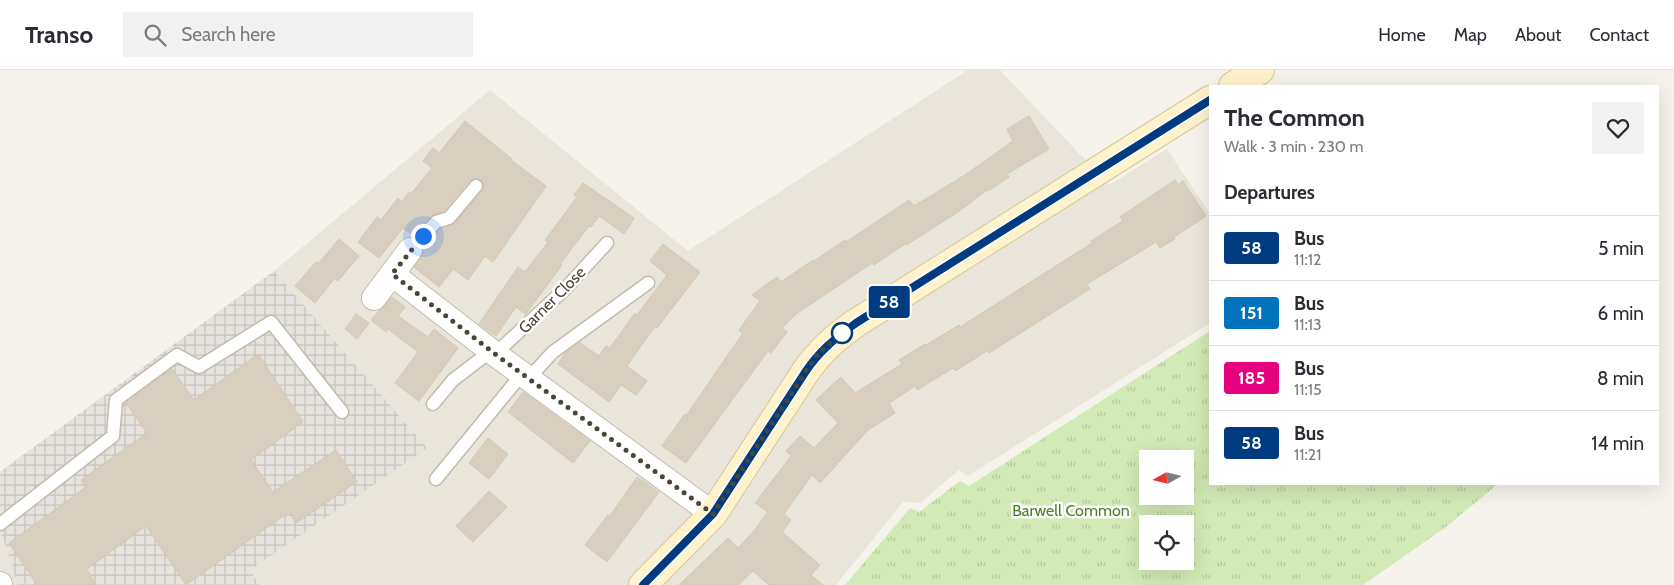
<!DOCTYPE html>
<meta charset="utf-8">
<style>
:root{--surface:#fff;--page:#f2f2f3;--text:#2b2b33;--muted:#7c7c81;--line:#e1e1e2}
body{margin:0;font-family:Cabin,sans-serif;background:var(--page);color:var(--text);height:100vh;display:flex;flex-direction:column;font-size:19px;white-space:nowrap}
*{box-sizing:border-box;margin:0}
p{font-size:16px;color:var(--muted)}
.icon{flex:none;width:28px;height:28px;fill:none;stroke:currentColor;stroke-width:2;stroke-linecap:round;stroke-linejoin:round}
.map{position:relative;flex:1;overflow:hidden}
.sheet{position:absolute;left:1209px;top:15px;width:450px;height:400px;display:flex;flex-direction:column;background:var(--surface);border-radius:0px;box-shadow:0 5px 20px #0002}
.sheet>*{flex:none}
.badge{padding:0 10px;border-radius:4px;font-size:18px;line-height:32px}
.needle{width:32px;rotate:262deg}
.buttons{position:absolute;left:1139px;top:380px;display:grid;gap:10px}
.buttons a{display:grid;place-items:center;width:55px;height:55px;border-radius:0px;background:var(--surface);box-shadow:0 5px 20px #0002;font-size:25px}
.you{position:absolute;width:25px;height:25px;margin:-12px;border:4px solid #fff;border-radius:50%;background:#1a73e8;box-shadow:0 0 0 8px #1a73e833}
.map>.badge{position:absolute;translate:-50% -50%;box-shadow:0 0 0 2px #fff}
h2{padding:0 15px;font-size:19px;line-height:45px}
.round{display:grid;place-items:center;flex:none;width:52px;height:52px;border-radius:0px;background:var(--page)}
.headline{display:flex;align-items:center;justify-content:space-between;height:85px;padding:0 15px}
h1{font-size:24px;font-weight:700;line-height:38px}
ul{padding:0;list-style:none}
li{display:flex;align-items:center;gap:15px;height:65px;padding:0 15px;border-top:1px solid var(--line)}
li div{flex:1}
li b{display:block;font-size:19px}
li em{font-style:normal}
li .badge{min-width:55px;font-weight:700;text-align:center}
header{display:flex;align-items:center;gap:30px;box-sizing:border-box;height:70px;padding:0 25px;background:var(--surface);border-bottom:1px solid var(--line)}
header strong{font-size:24px}
nav{display:flex;gap:28px;margin-inline-start:auto;font-size:18px}
.search{width:350px;height:45px;background:var(--page);display:flex;align-items:center;gap:12px;box-sizing:border-box;padding:0 18px;border-radius:0px;color:var(--muted);font-size:19px}
.map>svg:first-child{display:block}
.residential{fill:#eae5da}
.industrial{fill:url(#industrial-grid)}
.park{fill:url(#park-tufts);fill-rule:evenodd}
.building{fill:#d8cfc1;stroke:#d3c7b4}
.lines{fill:none;stroke-linecap:round;stroke-linejoin:round}
.lane-casing{stroke:#c2bbae;stroke-width:15}
.street-casing{stroke:#c2bbae;stroke-width:26}
.secondary-casing{stroke:#d6c79b;stroke-width:30}
.lane{stroke:#fff;stroke-width:12}
.street{stroke:#fff;stroke-width:24}
.secondary{stroke:#fff3cd;stroke-width:28}
.line-casing{stroke:#fff;stroke-width:11}
.line{stroke:#003b80;stroke-width:8}
.walk{stroke:#4b4439;stroke-width:5;stroke-dasharray:0 9}
.stop-dot{fill:#fff;stroke:#003b80;stroke-width:2.5}
.labels{text-anchor:middle;dominant-baseline:central;stroke-width:5;stroke-linejoin:round;paint-order:stroke}
.street-label{font-size:16px;fill:#4b4439;stroke:#fff}
.park-label{font-size:16px;fill:#4a7f2a;stroke:#fff}
</style>
<header>
<strong>Transo</strong>
<div class="search"><svg class="icon" aria-label="search" viewBox="0 0 24 24"><circle cx="10" cy="10" r="6"/><path d="M15 15l6 6"/></svg>Search here</div>
<nav><a>Home</a><a>Map</a><a>About</a><a>Contact</a></nav>
</header>
<div class="map">
<svg width="1674" height="515" viewBox="0 0 1674 515">
<defs>
<pattern id="industrial-grid" width="8" height="8" patternUnits="userSpaceOnUse" patternTransform="scale(1.25)"><rect width="8" height="8" fill="#e6e2dd"/><path d="M0 4h8M4 0v8" fill="none" stroke="#c7c3be"/></pattern>
<pattern id="park-tufts" width="24" height="20" patternUnits="userSpaceOnUse" patternTransform="scale(1.25)"><rect width="24" height="20" fill="#d2eab5"/><path d="M3 7l-1-3M5 7V3M7 7l1-3M15 17l-1-3M17 17v-4M19 17l1-3" fill="none" stroke="#b6ca9c"/></pattern>
</defs>
<rect width="100%" height="100%" fill="#f6f3ec"/>
<path class="residential" d="M968 0H1000L1109 115 1167 79 1210 144V253L968 406 959 400 920 433 903 432 836 515H0V402L274 201 490 20 688 181Z"/>
<path class="industrial" d="M274 201 427 378 250 500 259 515H18L0 458V402Z"/>
<path class="park" d="M1210 261V414H1498L1446 457 1363 515H845L910 438 919 442 960 411 969 416ZM1148 389H1185V426H1148ZM1148 454H1185V491H1148Z"/>
<g class="building">
<path d="M1029 46 1049 79 1007 104 1009 107 988 121 987 120 958 142 906 175 905 174 874 195 872 193 796 244 782 258 787 262 771 283 768 281 686 393 662 376 685 344 686 346 743 263 739 260 760 231 752 225 777 207 781 212 813 190 814 191 845 170 846 172 909 130 914 136 965 105 1013 71 1007 59Z"/>
<path d="M465 51 512 89 511 90 546 116 493 192 485 186 468 210 453 199 439 217 414 197 427 176 425 175 440 159 455 153 482 121 484 114 481 110 477 108 470 110 444 141 430 146 413 165 403 158 379 188 358 172 377 147 381 150 398 128 402 132 409 122 411 124 432 98 423 91 433 78 439 83Z"/>
<path d="M1175 110 1178 115 1183 111 1206 146 1174 167 1175 169 1160 178 1156 172 1087 214 1090 219 989 283 987 281 955 301 953 298 917 320 915 316 889 333 895 343 868 360 820 413 812 405 784 444 791 450 782 462 820 495 811 505 823 515H769L753 501 738 515H679L728 468 738 478 753 462 768 442 755 433 791 386 786 381 800 366 814 378 838 353 816 330 841 307 855 323 902 294 899 290 925 274 926 275 959 255 960 257 1092 173 1091 171 1123 151 1120 147Z"/>
<path d="M583 113 634 148 624 164 599 146 591 157 589 156 560 194 562 195 526 244 516 237 496 266 479 254 518 197 525 202 548 172 545 170 577 127 574 125Z"/>
<path d="M339 169 359 186 338 211 335 208 315 233 295 216 316 192 318 194Z"/>
<path d="M663 174 700 202 657 258 655 256 627 296 647 311 636 325 621 315 609 332 558 294 565 283 580 273 599 286 606 276 610 278 635 243 637 245 667 205 650 191Z"/>
<path d="M392 227 405 237 398 246 428 267 434 259 458 278 419 331 395 313 418 282 388 259 386 262 371 250Z"/>
<path d="M356 244 369 253 357 269 345 259Z"/>
<path d="M258 284 303 352 251 390 273 422 336 380 357 412 296 453 289 442 186 515 146 456 87 499 96 515H37L9 473 86 417 81 410 147 363 126 333 172 299 194 330Z"/>
<path d="M523 322 590 371 573 393 508 342Z"/>
<path d="M488 368 508 384 489 409 469 393Z"/>
<path d="M637 407 659 422 607 492 585 475 608 445 610 446Z"/>
<path d="M489 421 507 437 473 472 456 456Z"/>
</g>
<g class="lines">
<defs>
<g id="lane">
<path d="M410 180 436 152 449 148 476 116"/>
<path d="M495 284 566 218 607 173"/>
<path d="M528 309 553 282 648 213"/>
<path d="M433 334 453 310 491 281"/>
<path d="M436 409 522 304"/>
<path d="M0 454 113 366 116 330 177 285 199 297 271 252 342 342"/>
</g>
<g id="street">
<path d="M392 204 495 284 713 444"/>
<path d="M374 228 410 180"/>
<path d="M0 514V515"/>
</g>
<g id="secondary">
<path d="M1233 16 1260 0"/>
<path d="M643 515 713 444 806 301C821 280 835 268 856 253L1210 30"/>
</g>
</defs>
<use href="#lane" class="lane-casing"/>
<use href="#street" class="street-casing"/>
<use href="#secondary" class="secondary-casing"/>
<use href="#lane" class="lane"/>
<use href="#street" class="street"/>
<use href="#secondary" class="secondary"/>
</g>
<g class="lines">
<defs>
<path id="line" d="M643 515 713 444 806 301C821 279 835 269 856 253L1210 30"/>
</defs>
<use href="#line" class="line-casing"/>
<use href="#line" class="line"/>
<path class="walk" d="M423 166 392 204 495 284 713 444 806 301 818 284 842 263"/>
</g>
<circle class="stop-dot" cx="842" cy="263" r="10"/>
<g class="labels">
<g class="street-label">
<text transform="translate(552 230) rotate(-45)">Garner Close</text>
</g>
<g class="park-label">
<text x="1071" y="440">Barwell Common</text>
</g>
</g>
</svg>
<div class="buttons">
<a><svg class="needle" viewBox="-14 -14 28 28"><path d="M0-13l5 13h-10z" fill="#e53935"/><path d="M0 13l5-13h-10z" fill="#7c7c81"/></svg></a>
<a><svg class="icon" aria-label="locate" viewBox="0 0 24 24"><circle cx="12" cy="12" r="6"/><path d="M12 2v4M12 18v4M2 12h4M18 12h4"/></svg></a>
</div>
<div class="you" style="left:423px;top:166px"></div>
<b class="badge" style="left:889px;top:232px;background:#003b80;color:#fff">58</b>
<section class="sheet">
<div class="headline"><div><h1>The Common</h1><p>Walk · 3 min · 230 m</p></div><a class="round"><svg class="icon" aria-label="heart" viewBox="0 0 24 24"><path d="M12 20l-8-8c-3-5 5-10 8-4 3-6 11-1 8 4z"/></svg></a></div>
<h2>Departures</h2>
<ul>
<li><span class="badge" style="background:#003b80;color:#fff">58</span><div><b>Bus</b><p>11:12</p></div><em>5 min</em></li>
<li><span class="badge" style="background:#0072bc;color:#fff">151</span><div><b>Bus</b><p>11:13</p></div><em>6 min</em></li>
<li><span class="badge" style="background:#e6007e;color:#fff">185</span><div><b>Bus</b><p>11:15</p></div><em>8 min</em></li>
<li><span class="badge" style="background:#003b80;color:#fff">58</span><div><b>Bus</b><p>11:21</p></div><em>14 min</em></li>
</ul>
</section>
</div>
